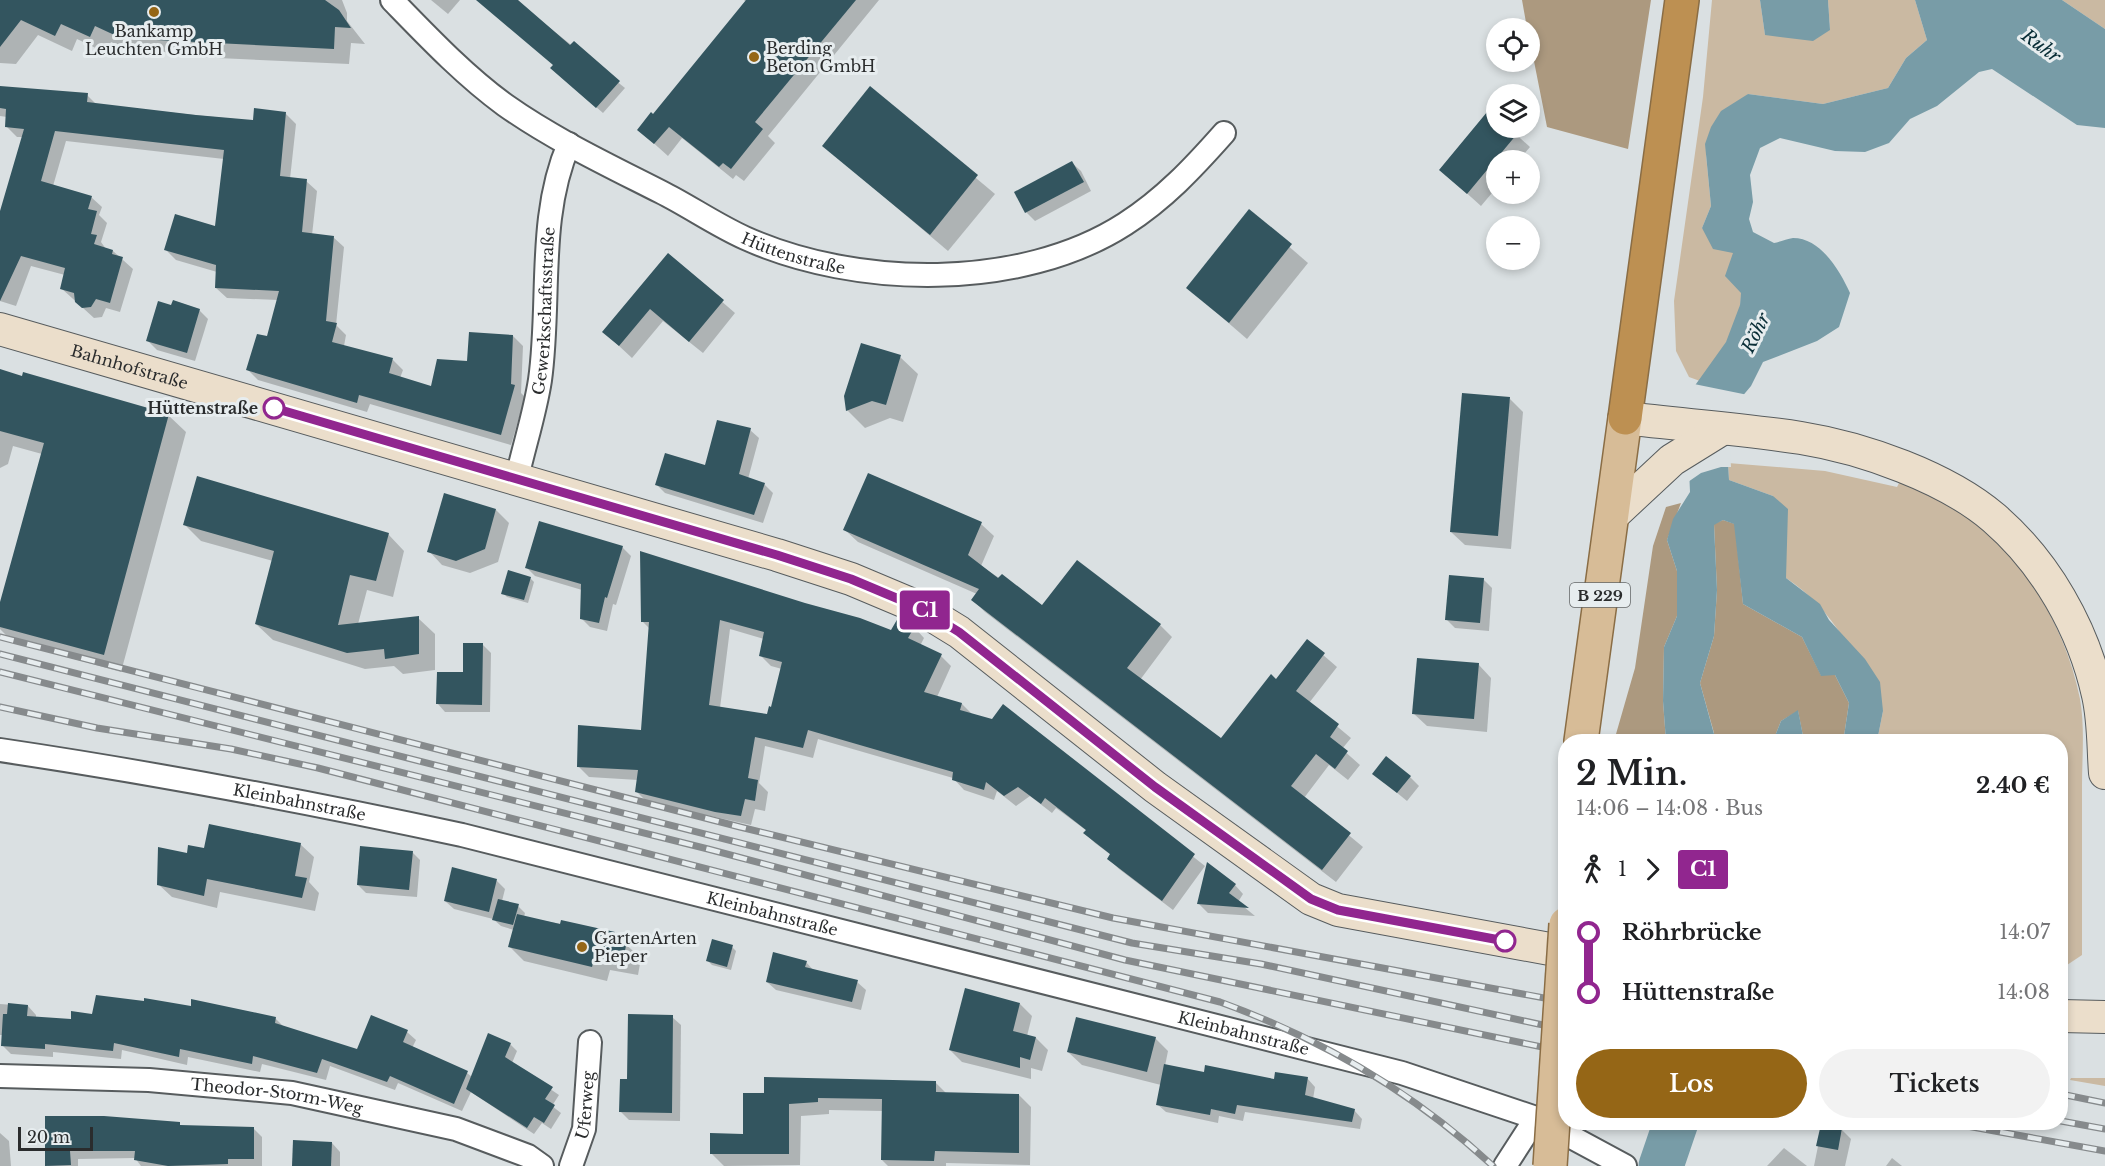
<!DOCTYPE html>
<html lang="de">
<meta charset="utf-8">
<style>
:root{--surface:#fff;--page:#f2f2f2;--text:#202124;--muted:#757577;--accent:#956616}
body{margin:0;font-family:"Libre Baskerville",serif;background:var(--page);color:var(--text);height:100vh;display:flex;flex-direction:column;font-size:22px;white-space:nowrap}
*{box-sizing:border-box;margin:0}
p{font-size:20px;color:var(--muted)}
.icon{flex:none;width:33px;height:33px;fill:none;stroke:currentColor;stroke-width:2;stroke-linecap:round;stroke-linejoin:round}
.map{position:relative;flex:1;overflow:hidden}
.details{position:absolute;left:1558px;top:734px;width:510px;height:396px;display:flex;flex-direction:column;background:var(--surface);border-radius:24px;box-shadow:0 3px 9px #0003}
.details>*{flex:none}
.badge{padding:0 12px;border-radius:4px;font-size:21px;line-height:39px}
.controls{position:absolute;left:1486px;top:18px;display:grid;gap:12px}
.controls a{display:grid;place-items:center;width:54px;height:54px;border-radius:50%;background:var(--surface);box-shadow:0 3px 9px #0003;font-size:30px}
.scale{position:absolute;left:18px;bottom:15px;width:75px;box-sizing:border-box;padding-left:6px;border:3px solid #2a2c2d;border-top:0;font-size:16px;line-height:21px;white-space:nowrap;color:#2a2c2d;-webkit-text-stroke:4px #e7edef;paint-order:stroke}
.map>.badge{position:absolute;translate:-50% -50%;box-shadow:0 0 0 3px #fff}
.legs{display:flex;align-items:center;gap:9px;height:66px;padding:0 18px;font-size:20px}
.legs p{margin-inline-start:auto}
.overview{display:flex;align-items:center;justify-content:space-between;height:102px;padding:0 18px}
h1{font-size:33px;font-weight:600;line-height:45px}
.primary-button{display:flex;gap:12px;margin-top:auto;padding:12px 18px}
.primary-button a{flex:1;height:69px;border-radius:36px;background:var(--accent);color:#fff;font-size:24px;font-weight:600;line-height:69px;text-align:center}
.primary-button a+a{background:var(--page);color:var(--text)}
ul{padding:0 18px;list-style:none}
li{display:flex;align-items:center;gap:21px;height:60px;font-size:22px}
li i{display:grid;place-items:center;width:9px;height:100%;margin:0 8px;background:currentColor}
li i::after{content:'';width:15px;height:15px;margin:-8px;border:4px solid;border-radius:50%;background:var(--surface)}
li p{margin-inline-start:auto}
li:first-child i{background:linear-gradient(#0000 50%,currentColor 0)}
li:last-child i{background:linear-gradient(currentColor 50%,#0000 0)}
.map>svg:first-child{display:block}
.green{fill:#cab9a2}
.forest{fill:#ac997f}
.water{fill:#789ca7}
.pier{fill:#dae0e2}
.shadow{fill:#0003;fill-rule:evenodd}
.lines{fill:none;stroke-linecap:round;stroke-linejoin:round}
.river{stroke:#789ca7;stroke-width:45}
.building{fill:#33555f;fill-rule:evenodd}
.street-casing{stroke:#575c5e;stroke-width:26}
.secondary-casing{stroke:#575c5e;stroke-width:34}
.primary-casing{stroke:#8a6d45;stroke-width:36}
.highway-casing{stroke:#8a6d45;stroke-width:36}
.street{stroke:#fff;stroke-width:22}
.secondary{stroke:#ebdecb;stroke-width:32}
.primary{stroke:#d7bc97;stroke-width:33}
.highway{stroke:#bd9052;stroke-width:33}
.rail-casing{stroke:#868a8c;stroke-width:7}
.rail{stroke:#e7edef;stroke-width:4.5;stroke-dasharray:14;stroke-linecap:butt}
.primary-bridge-casing{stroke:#8a6d45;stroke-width:36;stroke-linecap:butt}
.primary-bridge{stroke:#d7bc97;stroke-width:33}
.line-1-casing{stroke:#fff;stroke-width:14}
.line-1{stroke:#91268f;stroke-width:9}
.poi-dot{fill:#956616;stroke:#e7edef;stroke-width:2}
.stop-1-dot{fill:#fff;stroke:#91268f;stroke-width:3}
.labels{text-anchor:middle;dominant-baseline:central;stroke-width:6;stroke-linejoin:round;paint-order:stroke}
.shield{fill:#e7edef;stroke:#636667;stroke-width:1.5}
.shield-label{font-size:15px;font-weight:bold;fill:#2a2c2d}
.poi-label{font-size:16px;fill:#2a2c2d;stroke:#e7edef;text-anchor:start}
.street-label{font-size:16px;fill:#2a2c2d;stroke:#e7edef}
.stop-label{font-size:16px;font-weight:bold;fill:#2a2c2d;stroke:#e7edef;text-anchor:end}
.water-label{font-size:18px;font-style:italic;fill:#092e37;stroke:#e7edef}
</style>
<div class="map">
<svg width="2105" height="1166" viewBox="0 0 2105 1166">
<rect width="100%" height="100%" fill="#dae0e2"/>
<g class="green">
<path d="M1712 0H1760L1765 35 1830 30 1828 0H1915L1927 40 1906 58 1888 88 1823 104 1748 94 1706 155 1711 206 1702 228 1734 253C1736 266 1741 281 1741 294 1741 325 1718 358 1700 381L1689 377 1676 351 1674 301 1703 97Z"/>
<path d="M2062 0H2105V29Z"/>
<path d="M1728 463 1825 471 1897 487 1900 481C1994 512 2061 604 2080 699 2085 727 2082 758 2082 786 2082 842 2082 899 2082 955L2061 969V741H1877L1883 711C1857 660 1835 610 1786 578V553L1773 496 1729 480Z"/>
<path d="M2071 1078H2105V1086L2070 1080Z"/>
</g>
<g class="forest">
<path d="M1522 0H1651L1628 149 1547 127 1530 41V28H1527Z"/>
<path d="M1681 503 1667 540 1677 571V616L1664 647 1663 701 1666 741H1614L1635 668 1653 546 1666 507Z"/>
<path d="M1723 520 1735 524 1743 604 1802 637 1821 675H1835L1849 703 1844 736 1840 741H1804L1798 711 1781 721 1773 741H1711L1714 733 1700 683 1714 636 1717 590 1714 524Z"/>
</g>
<g class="water">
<path d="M1760 0H1828L1830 30 1813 41 1765 35Z"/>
<path d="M1915 0H2062L2105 29V128L2077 125 1992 69 1979 72 1937 106 1910 119 1889 143 1865 152 1835 151 1780 138 1760 148 1750 175 1753 202 1749 219 1753 232 1774 243C1779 242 1787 239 1793 238 1821 238 1840 271 1850 293L1839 327 1817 341 1763 362 1751 386 1735 405 1727 448 1729 480 1773 496 1788 509 1786 578 1820 604 1829 620 1865 659 1880 682 1883 711 1877 741H1840L1844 736 1849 703 1835 675 1821 676 1802 637 1743 604 1734 524 1723 520 1714 525 1717 590 1714 636 1700 683 1714 734 1711 741H1666L1663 701 1664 647 1677 616V571L1667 540 1673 519 1690 492 1686 398 1726 342 1740 305 1741 293 1725 276 1733 253 1713 249 1702 228 1711 206 1705 144 1711 127 1721 111 1748 94 1823 104 1888 88 1906 58 1927 40Z"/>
<path d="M1798 710 1804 741H1773L1781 721Z"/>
</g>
<path class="pier" d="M1694 384 1748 395 1737 406 1730 448 1731 467H1721L1701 473 1688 482 1676 442 1684 397Z"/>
<g class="shadow">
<path d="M0 0H342L347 13V21L365 44 351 43 349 64 174 56 144 43 139 54 111 42 106 53 77 39 72 51 38 35 16 64 0 63Z"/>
<path d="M431 0H460L448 14Z"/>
<path d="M498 0H515L625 88 603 113 558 74 555 65Z"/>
<path d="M744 0H879L768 136 775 143 744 181 736 175 733 179 682 138 668 156 639 130 653 116 746 2Z"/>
<path d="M0 87 87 95 97 105 254 121 285 113 296 124 290 179 306 181 317 191 312 235 333 237 344 247 336 325 346 335 344 346 393 360 403 370 400 378 432 388 513 336 523 346 521 393 525 397 511 445 370 404 367 412 258 380 248 370 268 338 278 300 227 298 216 288 217 272 176 260 166 250 216 228 224 159 66 141 53 186 91 197 102 207 99 215 107 223 101 242 106 249 113 251 133 269 120 312 106 308 102 317 94 318 61 288 65 275 31 266 16 306 0 301V216L23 137H17L6 126 7 117 0 116Z"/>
<path d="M870 89 995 194 948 251 824 146Z"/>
<path d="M1497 118V128H1509L1530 147 1519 160H1497V187L1481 206 1441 170Z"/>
<path d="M1072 163 1081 171 1091 191 1035 221 1026 212Z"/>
<path d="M1249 212 1308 263 1247 339 1188 288Z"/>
<path d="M668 255 735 313 703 353 663 321 632 358 604 332Z"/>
<path d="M172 307 199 310 208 319 195 361 157 350 148 341Z"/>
<path d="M900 357 918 374 903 422 890 418 865 428 847 410Z"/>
<path d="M0 371 168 415 186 432 121 672 13 642 0 629V608L42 454 13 446 8 464 0 468Z"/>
<path d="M1510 399 1523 412 1511 549 1465 545 1451 532Z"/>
<path d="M750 430 759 438 748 479 764 484 773 493 763 523 665 493 657 485 706 467Z"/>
<path d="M496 510 509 523 498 562 470 573 442 565 429 551Z"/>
<path d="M981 524 994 536 981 566 1043 607 1160 625 1172 637 1140 680 1221 740 1277 681 1307 641 1337 667 1309 703 1351 738 1342 749 1360 765 1348 780 1329 765 1304 798 1363 847 1336 882 985 612 973 600 977 594 858 542 845 530Z"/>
<path d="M185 525 388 534 404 551 393 597 367 590 358 624 418 618 435 634V670L403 674 394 666 365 669 273 640 256 624 273 561 201 541Z"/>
<path d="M622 547 631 556 616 605 613 604 607 631 590 627 582 619V590L535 576 527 568Z"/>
<path d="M642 553 892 632 914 627 924 638 920 646 941 656 951 666 937 697 962 704 973 715 992 721 1003 707 1205 866 1173 910 1119 869 1109 859 1111 855 1095 843 1085 833 1087 831 1056 808 1052 813 1030 796 1016 806 997 791 994 800 964 790 953 778 818 739 813 758 765 746 759 783 768 792 765 811 755 809 751 825 647 802 636 791 638 780 589 777 578 766 642 731 650 629 643 622ZM730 629 764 639 761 656 771 666 782 669 772 709 768 716 720 708Z"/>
<path d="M530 578 534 582 528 603 507 597 503 593Z"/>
<path d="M1483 579 1492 588 1489 631 1455 628 1446 619Z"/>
<path d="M483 645 491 653 490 712H445L438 704 464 674Z"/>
<path d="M1478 664 1491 678 1487 732 1427 726 1413 713Z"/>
<path d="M1374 774 1410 777 1419 786 1407 801Z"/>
<path d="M300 844 314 857 309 882 319 893 315 911 220 892 217 908 172 897 158 884 188 855 205 850Z"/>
<path d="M412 852 420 860 417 897 366 893 358 885Z"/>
<path d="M496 880 505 889 502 901 518 906 525 913 524 917 614 934 641 958 638 975 610 970 607 981 524 961 509 946 514 930 501 926 493 919 454 909 445 901Z"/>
<path d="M1235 885 1243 894 1238 902 1255 916 1208 913 1199 904Z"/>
<path d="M732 947 736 951 731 970 712 965 708 961Z"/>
<path d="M806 962 814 971 857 982 866 990 861 1010 776 990 767 982Z"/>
<path d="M0 1004 28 1006 36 1015V1018L72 1021 94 1016 275 1018 284 1027 358 1051 407 1032 416 1040 412 1048 467 1073 472 1077 510 1044 517 1051 512 1063 559 1095 552 1106 561 1113 551 1129 542 1123 534 1134 471 1092 462 1111 398 1083 395 1090 330 1066 326 1080 262 1064 260 1072 188 1057 187 1065 122 1050 121 1059 53 1052V1057L11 1054 2 1045 3 1035H0Z"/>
<path d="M1020 1004 1032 1016 1027 1036 1036 1038 1048 1050 1042 1071 1031 1068V1079L962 1062 950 1050Z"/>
<path d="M672 1017 681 1025 680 1121 629 1120 620 1111 628 1080Z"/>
<path d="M1155 1038 1168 1051 1165 1066 1205 1074 1276 1081 1307 1078 1315 1087 1313 1099 1354 1110 1362 1119 1360 1129 1245 1112 1243 1121 1219 1116 1218 1123 1166 1112 1157 1104 1161 1085 1082 1065 1068 1052Z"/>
<path d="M935 1082 946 1093 1019 1095 1031 1107 1030 1165 946 1163V1166H888L882 1160 883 1111 829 1110V1114L801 1116 800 1165 724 1166 711 1153 744 1135 745 1094Z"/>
<path d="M46 1118 179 1124 182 1127 253 1128 262 1137V1166H141L135 1158 78 1159V1166H48Z"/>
<path d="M1822 1126 1841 1129 1851 1139 1845 1166H1814Z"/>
<path d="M0 1133 9 1141 11 1166H0Z"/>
<path d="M332 1143 340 1152V1166H293Z"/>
<path d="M1784 1148 1807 1166H1767Z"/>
<path d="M1892 1158 1902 1166H1886Z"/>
</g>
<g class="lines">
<path class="river" d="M1661 1166 1676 1122"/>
</g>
<g class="building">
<path d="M0 0H325L339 10 351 28 335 27 334 49 156 40 127 27 123 39 95 26 90 37 61 24 55 36 21 20 0 47Z"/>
<path d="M476 0H518L570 45 574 41 620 81 596 108 550 68 553 65Z"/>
<path d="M746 0H856L755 122 763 129 731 169 723 163 719 167 669 127 654 144 637 130 651 112 653 114Z"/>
<path d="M0 86 88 93 87 102 196 115 253 120 254 108 286 112 280 176 307 179 302 232 334 236 326 321 337 323 332 342 393 358 389 373 431 386 437 359 467 361 469 332 513 335 511 384 515 385 501 435 359 395 357 403 246 370 257 334 267 336 279 291 215 288 216 265 164 250 175 214 215 226 224 150 55 131 41 181 92 196 88 209 97 211 91 234 97 235 94 244 113 250 112 254 123 257 110 303 96 299 91 307 82 308 75 302 74 293 60 289 65 268 21 256 0 301V211L24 129 5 127 6 109 0 108Z"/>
<path d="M870 86 978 175 930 235 822 146Z"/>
<path d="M1497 100V128H1522L1467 194 1439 170Z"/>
<path d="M1072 161 1084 182 1025 213 1014 192Z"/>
<path d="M1249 209 1292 244 1229 323 1186 288Z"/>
<path d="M668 253 724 300 689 342 650 309 619 346 602 332Z"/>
<path d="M173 300 200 309 187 353 146 341 158 301 171 305Z"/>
<path d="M861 343 901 355 886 405 872 401 846 411 844 396Z"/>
<path d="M0 369 22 376 23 372 169 414 104 655 0 627V602L44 443 0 431Z"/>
<path d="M1462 393 1510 397 1498 536 1450 532Z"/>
<path d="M717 420 751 428 739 474 765 483 754 515 655 485 665 453 705 465Z"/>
<path d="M868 473 982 522 968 555 998 578 1002 574 1042 605 1077 560 1161 624 1127 668 1221 738 1271 674 1276 679 1307 639 1325 653 1296 691 1339 724 1330 737 1348 751 1335 769 1316 754 1291 786 1351 833 1322 870 971 600 979 589 843 530Z"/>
<path d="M197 476 389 533 376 581 350 575 338 625 419 616V654L385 659 384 649 347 653 255 624 274 551 183 525Z"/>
<path d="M444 493 496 509 485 549 456 561 427 552Z"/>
<path d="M539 521 623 546 607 598 605 597 599 623 580 619 581 584 525 568Z"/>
<path d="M640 551 805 603 860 618 891 630 898 618 912 624 915 626 908 638 942 654 924 692 962 703 960 710 992 719 1003 704 1195 854 1162 901 1107 859 1110 854 1083 833 1086 830 1045 798 1041 804 1018 787 1004 796 986 782 984 790 952 780 953 772 808 730 803 748 755 737 748 778 758 780 755 801 745 799 741 816 715 812 635 792 638 770 577 767 578 725 641 730 649 622H641ZM720 620 764 632 759 656 782 662 771 707 769 706 767 714 709 705Z"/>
<path d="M508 570 531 577 524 600 501 594Z"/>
<path d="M1449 575 1484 578 1480 623 1445 620Z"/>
<path d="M463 643H483L482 705 436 704 437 672H463Z"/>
<path d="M1417 658 1479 663 1474 719 1412 714Z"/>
<path d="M1386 756 1411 776 1397 793 1372 774Z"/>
<path d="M209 824 301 843 295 876 307 878 302 898 207 879 204 896 157 885 158 847 187 853 188 845 204 848Z"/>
<path d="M360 846 413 851 409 890 357 885Z"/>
<path d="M1207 862 1236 884 1229 893 1249 908 1197 904Z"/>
<path d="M452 867 497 879 489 912 444 901Z"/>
<path d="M498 899 519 904 513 925 492 920Z"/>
<path d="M517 914 560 924 561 920 615 932 613 938 627 941 623 960 595 956 592 967 508 947Z"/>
<path d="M712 939 733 945 727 967 706 961Z"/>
<path d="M773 952 807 961 805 967 858 980 852 1002 766 982Z"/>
<path d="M965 988 1020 1003 1013 1031 1036 1037 1030 1060 1020 1057V1068L949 1050Z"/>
<path d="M96 995 144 1001V998L191 1006V999L276 1017 275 1023 357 1049 371 1015 408 1030 403 1042 468 1071 454 1104 390 1076 387 1082 322 1059 317 1073 253 1056 252 1064 180 1049 179 1057 114 1043 113 1051 45 1044V1049L1 1046 3 1014H7L8 1003 28 1005 27 1016 71 1019V1011L92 1014Z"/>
<path d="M628 1014 673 1015 672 1113 619 1112 620 1079H627Z"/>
<path d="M1076 1017 1156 1037 1147 1072 1067 1052Z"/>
<path d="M488 1033 511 1043 505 1057 553 1087 545 1099 555 1105 544 1123 534 1117 527 1128 466 1089Z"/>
<path d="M1164 1064 1204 1072 1205 1065 1274 1079 1275 1072 1308 1077 1305 1095 1355 1109 1352 1122 1237 1105 1235 1114 1211 1109 1210 1115 1156 1105Z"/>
<path d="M764 1077 936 1081V1092L1019 1094V1153L935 1151 934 1161 881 1160 882 1099 818 1098V1102L789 1104V1154H710V1133L743 1134V1093H764Z"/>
<path d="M45 1116H104L180 1122V1125L254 1127V1159H228V1164L168 1166 134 1160 135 1151H70L71 1165 45 1166Z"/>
<path d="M1821 1124 1842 1128 1838 1150 1816 1146Z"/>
<path d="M293 1140 332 1142 331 1166H292Z"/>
</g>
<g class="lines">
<defs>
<g id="street">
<path id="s1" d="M392 0C428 37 464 75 505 105 553 139 608 165 661 192 689 206 716 225 745 238 856 288 1021 291 1125 224 1164 199 1193 168 1224 133"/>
<path id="s2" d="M517 478C524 446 535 413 540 380 551 302 537 217 569 144"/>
<path id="s3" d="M0 750C155 773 308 802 462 835L1402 1073 1536 1118 1625 1166"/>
<path id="s4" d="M0 1076 149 1080 292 1093 456 1129 528 1156 542 1166"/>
<path id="s5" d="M571 1166 584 1129 590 1042"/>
<path d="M1505 1166 1536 1118"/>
</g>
<g id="secondary">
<path id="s6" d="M0 329 777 555 851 579 920 608 959 632 1155 787 1311 899 1338 910 1566 952"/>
<path d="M1625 418C1683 425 1743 429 1801 438 1863 448 1946 477 1994 518 2046 563 2083 628 2098 695 2104 721 2103 747 2105 773"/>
<path d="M1613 515 1672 460 1722 429"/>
<path d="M2061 1016 2105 1017"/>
</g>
<path id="primary" d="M1581 741 1625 418"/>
<path id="highway" d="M1625 418 1682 0"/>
</defs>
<use href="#street" class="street-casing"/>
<use href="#secondary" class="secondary-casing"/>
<use href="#primary" class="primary-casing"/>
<use href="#highway" class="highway-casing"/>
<use href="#street" class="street"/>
<use href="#secondary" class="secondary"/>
<use href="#primary" class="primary"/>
<use href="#highway" class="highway"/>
<defs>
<g id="rail">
<path d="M0 637 740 827 1113 918 1566 1002"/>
<path d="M0 654 1132 943 1261 964 1566 1030"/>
<path d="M0 672 708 849 1125 960 1566 1052"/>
<path d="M0 707 97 728 231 749 318 768 1220 1002C1322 1039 1413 1092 1493 1166"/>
<path d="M2061 1094 2105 1103"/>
<path d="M2061 1121 2105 1129"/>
<path d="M1945 1122 2105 1151"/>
</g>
</defs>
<use href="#rail" class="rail-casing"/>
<use href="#rail" class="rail"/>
<defs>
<path id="primary-bridge" d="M1550 1166 1566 924"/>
</defs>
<use href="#primary-bridge" class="primary-bridge-casing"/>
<use href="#primary-bridge" class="primary-bridge"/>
</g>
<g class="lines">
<defs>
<path id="line-1" d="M274 408 777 555 851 579 920 608 959 632 1155 787 1311 899 1338 910 1505 941"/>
</defs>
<use href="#line-1" class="line-1-casing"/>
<use href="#line-1" class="line-1"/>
</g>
<g class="poi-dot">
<circle cx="154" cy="12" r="6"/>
<circle cx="754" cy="57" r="6"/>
<circle cx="582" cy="947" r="6"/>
</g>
<g class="stop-1-dot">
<circle cx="274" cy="408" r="10"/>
<circle cx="1505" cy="941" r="10"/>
</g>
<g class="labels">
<rect class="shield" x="1570" y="583" width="60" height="24" rx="4.5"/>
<g class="shield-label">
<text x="1600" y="595">B 229</text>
</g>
<g class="poi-label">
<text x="154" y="31" text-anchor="middle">Bankamp<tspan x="154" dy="18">Leuchten GmbH</tspan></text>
<text x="766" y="48">Berding<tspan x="766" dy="18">Beton GmbH</tspan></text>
<text x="594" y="938">GartenArten<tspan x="594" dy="18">Pieper</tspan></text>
</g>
<g class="street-label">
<text stroke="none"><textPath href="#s1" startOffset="480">Hüttenstraße</textPath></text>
<text stroke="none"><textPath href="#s2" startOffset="170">Gewerkschaftsstraße</textPath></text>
<text stroke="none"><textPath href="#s6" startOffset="135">Bahnhofstraße</textPath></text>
<text stroke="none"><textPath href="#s3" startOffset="304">Kleinbahnstraße</textPath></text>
<text stroke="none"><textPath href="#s3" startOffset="790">Kleinbahnstraße</textPath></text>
<text stroke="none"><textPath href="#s3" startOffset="1276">Kleinbahnstraße</textPath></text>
<text stroke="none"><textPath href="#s4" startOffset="278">Theodor-Storm-Weg</textPath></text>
<text stroke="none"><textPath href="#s5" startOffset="63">Uferweg</textPath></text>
</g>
<g class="stop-label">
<text x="258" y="408">Hüttenstraße</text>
</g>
<g class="water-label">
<text transform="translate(2041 46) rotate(36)">Ruhr</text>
<text transform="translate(1756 333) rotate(-64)">Röhr</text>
</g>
</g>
</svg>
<div class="controls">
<a><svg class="icon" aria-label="locate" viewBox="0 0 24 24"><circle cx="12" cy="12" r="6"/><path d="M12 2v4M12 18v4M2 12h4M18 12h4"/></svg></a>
<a><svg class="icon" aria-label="layers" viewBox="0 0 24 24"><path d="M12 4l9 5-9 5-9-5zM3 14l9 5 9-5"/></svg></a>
<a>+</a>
<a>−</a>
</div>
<div class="scale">20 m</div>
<b class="badge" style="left:925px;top:610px;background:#91268f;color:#fff">C1</b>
<section class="details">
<div class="overview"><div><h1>2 Min.</h1><p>14:06 – 14:08 · Bus</p></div><b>2.40 €</b></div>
<div class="legs"><svg class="icon" aria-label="walk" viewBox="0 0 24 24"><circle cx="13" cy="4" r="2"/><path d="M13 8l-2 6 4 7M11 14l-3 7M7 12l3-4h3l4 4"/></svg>1<svg class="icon" aria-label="forward" viewBox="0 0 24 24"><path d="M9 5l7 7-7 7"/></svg><b class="badge" style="background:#91268f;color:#fff">C1</b></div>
<ul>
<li><i style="color:#91268f"></i><b>Röhrbrücke</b><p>14:07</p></li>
<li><i style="color:#91268f"></i><b>Hüttenstraße</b><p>14:08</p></li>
</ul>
<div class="primary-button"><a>Los</a><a>Tickets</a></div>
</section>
</div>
